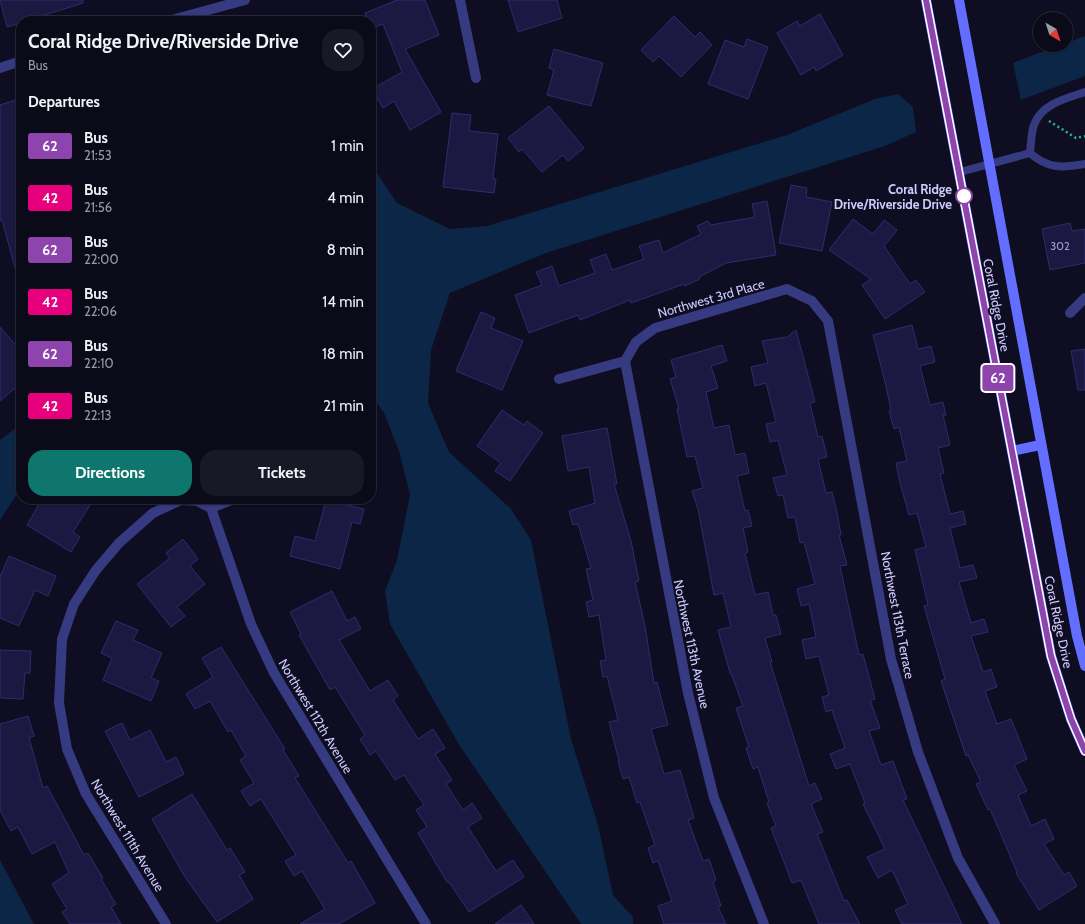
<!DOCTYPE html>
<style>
:root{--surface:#0a0a19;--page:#181826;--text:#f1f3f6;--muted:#999aa2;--line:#2a2b38;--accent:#0f766e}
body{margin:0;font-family:Cabin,sans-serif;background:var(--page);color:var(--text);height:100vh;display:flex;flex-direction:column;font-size:15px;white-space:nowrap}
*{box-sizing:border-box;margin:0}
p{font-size:13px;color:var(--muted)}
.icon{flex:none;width:22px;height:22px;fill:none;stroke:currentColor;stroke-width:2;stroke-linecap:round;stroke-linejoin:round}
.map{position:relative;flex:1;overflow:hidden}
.details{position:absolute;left:16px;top:16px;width:360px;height:488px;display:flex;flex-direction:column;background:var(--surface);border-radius:16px;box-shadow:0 1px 3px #0004,0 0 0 1px var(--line)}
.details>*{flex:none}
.badge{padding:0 8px;border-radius:3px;font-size:14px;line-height:26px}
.needle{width:26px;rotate:141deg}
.tools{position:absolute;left:1033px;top:12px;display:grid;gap:8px}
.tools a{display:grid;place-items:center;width:40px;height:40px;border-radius:50%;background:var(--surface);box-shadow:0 1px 3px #0004,0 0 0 1px var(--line);font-size:20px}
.map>.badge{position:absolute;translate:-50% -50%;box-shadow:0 0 0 2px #fff}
h2{padding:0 12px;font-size:15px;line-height:36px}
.round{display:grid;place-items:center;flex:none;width:42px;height:42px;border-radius:16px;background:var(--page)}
.overview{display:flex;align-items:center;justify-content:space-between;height:68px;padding:0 12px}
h1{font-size:19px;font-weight:700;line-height:30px}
.button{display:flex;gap:8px;margin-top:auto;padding:8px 12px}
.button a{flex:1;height:46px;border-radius:16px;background:var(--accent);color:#fff;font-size:16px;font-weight:700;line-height:46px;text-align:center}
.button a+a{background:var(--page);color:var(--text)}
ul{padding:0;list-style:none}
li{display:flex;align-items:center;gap:12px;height:52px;padding:0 12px}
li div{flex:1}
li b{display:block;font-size:15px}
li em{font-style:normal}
li .badge{min-width:44px;font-weight:700;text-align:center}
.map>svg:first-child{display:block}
.water{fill:#0b2646}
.building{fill:#1d1842;stroke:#312a6f}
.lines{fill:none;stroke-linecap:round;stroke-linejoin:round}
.path{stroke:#2bb4a0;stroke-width:2.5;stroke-dasharray:2 3;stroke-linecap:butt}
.service{stroke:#363a81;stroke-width:8}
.minor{stroke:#363a81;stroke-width:10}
.secondary{stroke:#636dff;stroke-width:10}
.line-casing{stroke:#fff;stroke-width:9}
.line{stroke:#8e44ad;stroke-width:6}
.stop-dot{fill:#fff;stroke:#8e44ad;stroke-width:2}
.labels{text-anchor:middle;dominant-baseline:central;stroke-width:4;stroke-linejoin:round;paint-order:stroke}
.number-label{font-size:11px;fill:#a29fd0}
.stop-label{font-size:13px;font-weight:bold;fill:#ceccff;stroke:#0e0d21;text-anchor:end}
.street-label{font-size:13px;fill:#ceccff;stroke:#0e0d21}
</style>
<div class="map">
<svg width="1085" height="924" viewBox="0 0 1085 924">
<rect width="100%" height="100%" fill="#0e0d21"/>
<g class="water">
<path d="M1085 36V76L1021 100 1013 63 1060 45H1066V43Z"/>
<path d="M898 94 913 107 916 132 885 146 546 253 450 293 431 350 428 403 449 452 511 509 531 540 571 739 598 825 613 895 633 917V924H581L458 743 390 624 385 591 397 560 410 495 399 451 384 413 371 395V164L397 203 450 229 487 226 787 135 875 99Z"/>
<path d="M21 424V488L0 520V440Z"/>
<path d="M0 860 34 924H0Z"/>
</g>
<g class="building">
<path d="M0 0H83V3L26 21H21V23L7 27Z"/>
<path d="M397 0H425L439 35 405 49 441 112 410 130 394 101 383 108 372 89 402 72 383 24 371 29V21H368L365 13Z"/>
<path d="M508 0H557L562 18 518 32Z"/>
<path d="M820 14 843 55 816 71 814 67 801 75 777 33 797 21 800 26Z"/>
<path d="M674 16 695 37 700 32 712 45 681 77 659 56 653 62 641 50Z"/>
<path d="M747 39 768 47 748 99 708 84 725 40 744 47Z"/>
<path d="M554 49 603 63 591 106 547 95 554 70 549 68Z"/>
<path d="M21 98V275H17L2 220 0 221V105Z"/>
<path d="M549 106 584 148 568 161 563 155 542 172 522 149 519 152 508 138Z"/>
<path d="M452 113 471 115 469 131 498 134 493 179H496L494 193 443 187Z"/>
<path d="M791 185 807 188 806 197 832 202 822 251 779 243Z"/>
<path d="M767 201 776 255 726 263 699 277 700 279 685 286 684 284 631 303 630 300 580 320 578 315 529 333 515 295 542 285 536 272 552 266 559 286 595 273 590 260 606 254 612 270 644 259 639 246 659 240 663 253 701 234 697 226 708 221 711 225 755 217 752 204Z"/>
<path d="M853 219 873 234 884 220 897 230 884 246 910 284 916 280 925 292 885 319 862 285 871 279 829 250Z"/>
<path d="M1070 223 1072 231 1085 229V263L1050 270 1042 229Z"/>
<path d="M481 312 495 318 491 328 523 341 502 390 456 371Z"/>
<path d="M912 325 918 349 931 346 935 362 920 366 930 405 943 402 946 415H943L950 445 938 448 944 473 940 474 950 514 963 511 966 524 950 528 960 568 973 565 977 578 959 582 971 623 984 619 988 632 971 636 983 672 991 669 997 687 985 691 997 724 1011 719 1027 759 1014 765 1027 791 1018 795 1031 826 1045 819 1054 839 1044 844 1064 875 1069 872 1077 886 1039 910 1016 873 1017 872 990 809 988 810 976 784 981 782 968 755 966 756 941 681 945 679 924 606 928 605 915 550 926 547 917 513 909 515 900 483 896 463 907 461 899 427 894 429 889 411 891 410 886 386 873 335Z"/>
<path d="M0 327 21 351V383L0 401Z"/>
<path d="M796 330 815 402 810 403 818 437 822 436 827 457 818 459 826 493 832 492 837 512 841 535H839L847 565 840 566 859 655 863 654 875 699 870 700 880 728 869 731 881 765 893 761 907 799 903 800 962 924H902L895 910 908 904 892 870 878 878 867 857 885 849 863 804 865 803 850 764 836 769 830 754 845 748 832 710 826 712 822 697 829 695 819 656 806 659 802 640 816 637 809 604 801 606 797 589 815 584 804 542 800 543 795 517 788 518 783 495 778 496 773 478 787 475 778 440 770 442 766 424 776 422 766 383 755 386 751 367 768 363 762 341 787 337Z"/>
<path d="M722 345 727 361 711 366 718 388 706 392 714 428 729 425 735 455 745 453 749 473 737 476 745 511 748 510 752 526 743 528 748 552 745 553 755 595 768 592 773 615H776L781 634 765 638 772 662H770L809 786 815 783 822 799 811 804 823 832 817 834 844 901 847 900 860 924H819L801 880 792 883 771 828 776 826 767 803 769 802 758 767 753 769 746 748 749 747 736 708 743 706 731 673H730L718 630 731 627 723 593 714 595 698 509 692 491 703 488 695 456 687 457 677 409H679L670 379 676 377 671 360Z"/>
<path d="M1085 349V390H1078L1071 351Z"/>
<path d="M502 410 524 425 527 421 543 433 510 481 495 471 501 463 477 446Z"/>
<path d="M607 428 617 484H614L631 541 639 581 635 582 645 626 654 683 657 682 668 725 651 729 664 774 680 770 694 818 688 820 703 861 709 859 716 880 713 882 721 906 718 907 726 924H664L658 906 672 901 658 861 653 863 648 848 655 845 640 802 637 803 629 777 623 779 618 761H619L609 722 618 720 607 676 603 677 600 661 606 660 599 615 589 617 586 602 593 600 586 569 591 568 578 524 573 525 569 511 595 503 589 467 568 471 562 436Z"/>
<path d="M42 499H94L73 532 80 537 71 552 27 525Z"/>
<path d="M326 500 364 509 360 524 352 522 340 569 290 556 295 536 315 541Z"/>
<path d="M183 539 198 559 190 566 205 584 177 607 185 616 171 627 137 584 170 558 166 553Z"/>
<path d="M9 556 56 576 48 596 35 590 19 626 0 618V577Z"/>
<path d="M332 591 347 621 355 617 361 629 339 640 370 691 388 680 398 696 393 700 418 739 433 729 445 748 435 754 452 780 446 784 463 810 472 803 482 818 468 827 496 871 513 860 524 877 469 912 449 882H447L418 833 427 827 416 810 424 805 404 775 395 780 376 751 370 755 360 739 365 735 335 687 330 690 299 635 301 634 290 612Z"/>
<path d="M116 621 138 630 133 640 162 653 151 678 159 681 151 701 103 680 112 658 101 653Z"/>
<path d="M221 647 285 749 283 750 299 776 295 778 348 863 351 861 375 903 339 924H300L325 909 302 871 294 876 285 861 296 855 261 799 250 806 241 791 254 783 240 760 246 756 231 730 228 732 210 701 195 709 186 694 213 677 202 658Z"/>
<path d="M0 650 31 651 30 673H25L23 699 0 698Z"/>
<path d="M28 716 34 736 29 738 43 788 47 786 84 855 88 853 103 878 101 879 116 904 111 907 121 924H70L62 912 67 909 52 884 69 873 55 842 32 854 18 827 11 831 0 810V724Z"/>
<path d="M122 723 130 740 150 730 166 762 176 757 184 774 139 797 105 731Z"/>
<path d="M192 794 227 850 230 848 245 872 239 875 253 899 217 922 185 877 152 819Z"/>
<path d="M521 905 534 924H495Z"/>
</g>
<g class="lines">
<path class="path" d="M1049 121 1076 138 1085 136"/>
<g class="service">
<path d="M1030 153C1031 144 1031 133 1034 125 1041 104 1067 98 1085 92"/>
<path d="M1030 153C1048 169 1062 168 1085 164"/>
<path d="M960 172 1030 153"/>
</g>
<g class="minor">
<path d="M460 0 476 78"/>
<path d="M168 21 245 0"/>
<path d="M0 68 21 61"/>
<path d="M1070 313 1085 298"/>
<path d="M625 361 688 693 714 798 764 924"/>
<path d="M559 379 625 361 636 342 655 328 787 289 812 301 828 321 891 659 918 752 958 858 995 924"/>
<path d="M211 508 251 624 274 673 426 924"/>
<path d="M166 924 86 794 67 749 59 703 62 639 74 604 96 570 119 543 153 513 181 500 197 501 211 508 234 499"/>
</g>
<g class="secondary">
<path d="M926 0 1051 656 1071 719 1085 751"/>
<path d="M959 0 1077 636 1085 666"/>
<path d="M1012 451 1040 445"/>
</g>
</g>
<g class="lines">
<defs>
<path id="line" d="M926 0 1051 656 1071 719 1085 751"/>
</defs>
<use href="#line" class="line-casing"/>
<use href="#line" class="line"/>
</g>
<circle class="stop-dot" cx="964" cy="196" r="8"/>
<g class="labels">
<g class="number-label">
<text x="1060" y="246">302</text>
</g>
<g class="stop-label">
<text x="952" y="189">Coral Ridge<tspan x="952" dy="15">Drive/Riverside Drive</tspan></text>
</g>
<g class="street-label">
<text transform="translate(711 298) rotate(-16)">Northwest 3rd Place</text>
<text transform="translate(997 305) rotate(79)">Coral Ridge Drive</text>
<text transform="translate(898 615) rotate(79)">Northwest 113th Terrace</text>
<text transform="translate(1059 622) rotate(78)">Coral Ridge Drive</text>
<text transform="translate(692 644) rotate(78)">Northwest 113th Avenue</text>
<text transform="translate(316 716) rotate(59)">Northwest 112th Avenue</text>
<text transform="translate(128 835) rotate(59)">Northwest 111th Avenue</text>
</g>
</g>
</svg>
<div class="tools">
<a><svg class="needle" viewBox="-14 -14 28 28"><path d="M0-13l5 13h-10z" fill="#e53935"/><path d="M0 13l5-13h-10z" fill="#999aa2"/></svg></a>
</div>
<b class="badge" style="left:998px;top:378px;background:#8e44ad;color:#fff">62</b>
<section class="details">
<div class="overview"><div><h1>Coral Ridge Drive/Riverside Drive</h1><p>Bus</p></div><a class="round"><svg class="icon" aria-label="heart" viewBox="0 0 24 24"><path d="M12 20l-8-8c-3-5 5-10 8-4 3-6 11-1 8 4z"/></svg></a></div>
<h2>Departures</h2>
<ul>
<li><span class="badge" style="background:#8e44ad;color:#fff">62</span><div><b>Bus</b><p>21:53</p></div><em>1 min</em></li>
<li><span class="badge" style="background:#e6007e;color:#fff">42</span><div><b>Bus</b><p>21:56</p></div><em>4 min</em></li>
<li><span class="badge" style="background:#8e44ad;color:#fff">62</span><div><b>Bus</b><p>22:00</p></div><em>8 min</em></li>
<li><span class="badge" style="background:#e6007e;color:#fff">42</span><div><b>Bus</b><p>22:06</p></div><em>14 min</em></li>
<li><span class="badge" style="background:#8e44ad;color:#fff">62</span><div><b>Bus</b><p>22:10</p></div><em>18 min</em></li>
<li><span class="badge" style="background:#e6007e;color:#fff">42</span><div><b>Bus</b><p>22:13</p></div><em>21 min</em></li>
</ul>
<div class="button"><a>Directions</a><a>Tickets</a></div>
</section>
</div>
